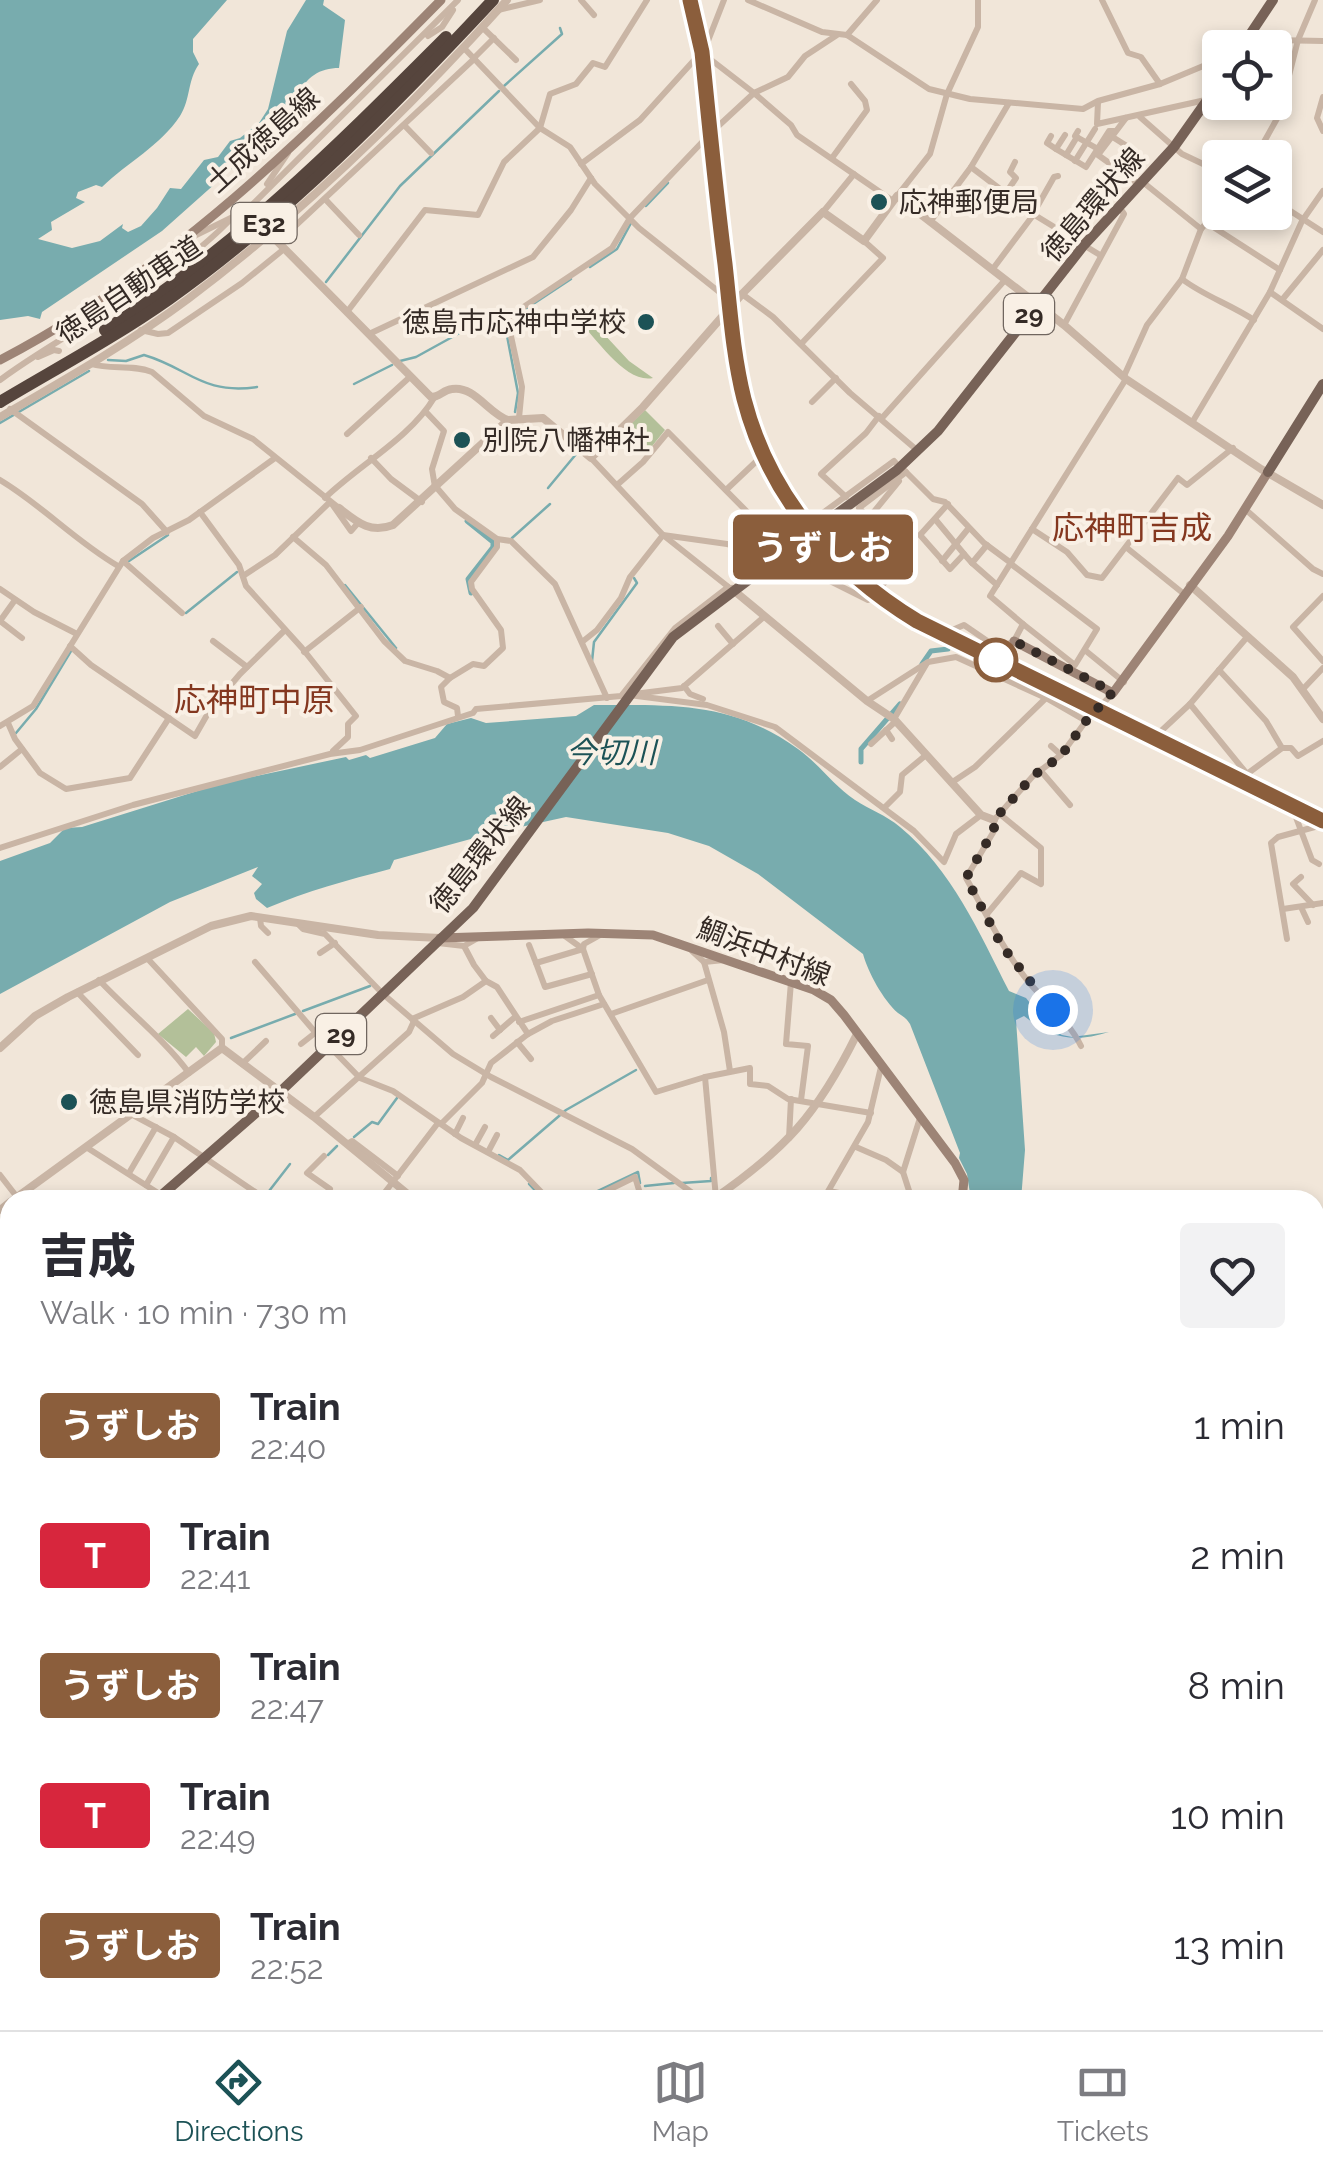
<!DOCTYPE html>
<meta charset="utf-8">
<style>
:root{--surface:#fff;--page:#f2f2f3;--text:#2b2b33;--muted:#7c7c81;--line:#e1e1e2;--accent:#1c5256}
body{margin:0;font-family:Raleway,"Noto Sans JP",sans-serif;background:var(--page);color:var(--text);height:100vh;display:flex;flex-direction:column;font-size:38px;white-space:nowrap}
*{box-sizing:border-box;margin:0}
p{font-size:32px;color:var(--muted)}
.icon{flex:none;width:55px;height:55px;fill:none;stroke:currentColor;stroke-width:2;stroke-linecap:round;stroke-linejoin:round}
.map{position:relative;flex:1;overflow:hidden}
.sheet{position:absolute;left:0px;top:1190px;width:1325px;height:840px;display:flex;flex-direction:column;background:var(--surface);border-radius:30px 30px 0 0;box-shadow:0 5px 15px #0003}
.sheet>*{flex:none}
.badge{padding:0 20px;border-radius:8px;font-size:35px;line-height:65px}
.controls{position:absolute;left:1202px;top:30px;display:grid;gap:20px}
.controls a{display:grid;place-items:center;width:90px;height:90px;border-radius:10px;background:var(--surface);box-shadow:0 5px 15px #0003;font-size:50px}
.you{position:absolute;width:50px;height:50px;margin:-25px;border:8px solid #fff;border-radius:50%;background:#1a73e8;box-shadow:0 0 0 15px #1a73e833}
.map>.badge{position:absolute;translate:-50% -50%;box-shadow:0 0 0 5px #fff}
.round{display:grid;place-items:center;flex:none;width:105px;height:105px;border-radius:10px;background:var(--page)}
.summary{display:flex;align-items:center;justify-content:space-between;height:170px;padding:0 40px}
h1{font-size:48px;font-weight:800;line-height:75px}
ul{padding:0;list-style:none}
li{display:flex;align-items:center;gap:30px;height:130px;padding:0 40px}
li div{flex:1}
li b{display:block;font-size:38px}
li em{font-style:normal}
li .badge{min-width:110px;font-weight:700;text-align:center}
.tab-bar{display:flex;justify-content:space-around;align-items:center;height:140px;border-top:2px solid var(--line);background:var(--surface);font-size:28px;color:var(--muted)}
.tab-bar a{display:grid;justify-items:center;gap:5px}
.tab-bar .active{color:var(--accent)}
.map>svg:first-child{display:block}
.green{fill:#b3c099}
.water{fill:#78acae}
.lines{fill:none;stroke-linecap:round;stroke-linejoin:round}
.stream{stroke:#78acae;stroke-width:2.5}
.canal{stroke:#78acae;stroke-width:5}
.minor{stroke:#c9b5a5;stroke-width:6}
.tertiary{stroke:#c9b5a5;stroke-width:8}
.secondary{stroke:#9d8476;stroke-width:9}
.primary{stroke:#776257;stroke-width:10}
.motorway{stroke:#56453d;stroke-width:12}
.rail{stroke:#352b26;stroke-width:2.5;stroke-dasharray:2.5 8;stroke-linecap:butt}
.primary-bridge{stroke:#776257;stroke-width:10}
.line-casing{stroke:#fff;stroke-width:22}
.line{stroke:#8b5e3c;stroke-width:15}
.walk{stroke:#352b26;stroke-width:10;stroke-dasharray:0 18}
.poi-dot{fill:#1c5256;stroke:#f9f0e5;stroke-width:4}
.stop-dot{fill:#fff;stroke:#8b5e3c;stroke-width:5}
.labels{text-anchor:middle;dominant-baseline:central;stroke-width:8;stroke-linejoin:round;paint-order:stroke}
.shield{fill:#f9f0e5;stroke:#70665f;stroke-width:2.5}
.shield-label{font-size:25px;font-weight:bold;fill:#352b26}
.street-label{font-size:28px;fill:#352b26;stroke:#f9f0e5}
.poi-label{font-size:28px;fill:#352b26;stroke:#f9f0e5;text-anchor:start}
.water-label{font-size:30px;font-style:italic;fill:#1c5256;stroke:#f9f0e5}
.quarter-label{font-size:32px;fill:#84371f;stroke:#f9f0e5}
</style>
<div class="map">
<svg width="1323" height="2030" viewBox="0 0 1323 2030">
<rect width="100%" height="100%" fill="#f1e6d9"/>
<g class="green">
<path d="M577 305 629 361 653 378C626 384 597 339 578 320L572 311Z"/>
<path d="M645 410 665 430 645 455 623 431Z"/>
<path d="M188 1009 214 1033 216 1042 204 1056 196 1047 186 1057 158 1034Z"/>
</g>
<g class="water">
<path d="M0 0H227L193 39V52L199 64C187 81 191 99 180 116 160 146 128 162 102 187L96 185 78 192 76 198 85 202 51 222 52 230 38 239 72 248 100 241 123 224 122 228 128 232 141 226 157 208 170 188 181 189 204 160 218 157 230 141 240 138 259 123 268 109 287 31 306 0H324L323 5 345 20 339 68C320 68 305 77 299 96L302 101 300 108 162 231 42 312 40 319 28 316 0 320Z"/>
<path d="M594 705C672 705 732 701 798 749 819 764 833 785 855 800 870 810 886 815 900 827 952 870 979 932 1009 991L1026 998 1051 1029 1062 1035 1072 1037 1109 1032C1073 1043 1053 1039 1024 1016L1016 1020 1025 1150 1021 1200H971L967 1174 959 1158 960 1153 910 1024C907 1019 903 1016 898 1013 883 1000 868 972 863 954L758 874 709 846 668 833 566 817 489 834 394 860 390 869C348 880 307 891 267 908L256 899 254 893 262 884 252 876 258 867 170 902 0 994V861L50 843 65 828 82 827 223 783 346 757 349 760 366 755 370 758 435 738 447 724 471 718 486 723 576 716Z"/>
<path d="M1315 1483 1323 1484V1567L1315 1565Z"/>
<path d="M1091 2020H1163L1167 2030H1094Z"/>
</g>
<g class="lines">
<g class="stream">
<path d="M504 86 562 34 560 28"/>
<path d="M646 206 668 183"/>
<path d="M590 267 617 249 631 223"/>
<path d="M326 282 400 186 499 91"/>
<path d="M515 316 571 279"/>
<path d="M504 320 518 393 515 412"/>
<path d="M108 360 126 361 144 355C189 368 202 395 257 387"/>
<path d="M400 361 416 357 494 314 504 318"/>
<path d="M354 384 392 365"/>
<path d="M0 423 89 371"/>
<path d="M548 488 577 453"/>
<path d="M512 538 550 504"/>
<path d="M129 561 168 535"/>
<path d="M345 585 396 648"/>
<path d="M186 613 237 572"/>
<path d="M592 661 594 642 637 583 634 578"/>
<path d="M16 733 36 709 71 651"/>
<path d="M303 1011 370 986"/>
<path d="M231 1038 295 1014"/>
<path d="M354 1137 372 1122 378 1124 397 1098"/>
<path d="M328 1155 337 1146"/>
<path d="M499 1155 508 1160 566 1110 636 1070"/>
<path d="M682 1183 711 1181V1178"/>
<path d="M529 1184 544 1200"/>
<path d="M645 1186 674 1183"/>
<path d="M266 1195 290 1164"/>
<path d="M579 1200 638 1172 640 1183"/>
<path d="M0 1483 10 1437"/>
<path d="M0 1967 10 1973"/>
<path d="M83 2020 98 2030"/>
</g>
<g class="canal">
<path d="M467 521 493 542V547L468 579 471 593"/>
<path d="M922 664 931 651 948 649"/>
<path d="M861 762V749L900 704"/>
<path d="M164 2030 165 2020"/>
</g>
<g class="minor">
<path d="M581 0 594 15"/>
<path d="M724 0 706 46 710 59 754 93 788 77 805 56 837 35"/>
<path d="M748 0 822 32 847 35 929 89 970 99 1083 109 1098 101 1160 84 1220 59"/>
<path d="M1102 0 1128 53 1141 57 1160 84"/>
<path d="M498 10 540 0"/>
<path d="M482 27 516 60"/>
<path d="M847 35 877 0"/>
<path d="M428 36 442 27 453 10"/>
<path d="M463 47 540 128 570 147 595 184 639 228 723 295 724 315"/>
<path d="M1250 48 1273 40 1323 41"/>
<path d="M474 58 494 38"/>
<path d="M1323 97 1317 118 1323 131"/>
<path d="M1098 102 1097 124 1210 99 1220 101"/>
<path d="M1231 102 1278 115"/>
<path d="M1140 117 1182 154 1220 172"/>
<path d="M1126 118 1098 155 1140 185"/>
<path d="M404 125 431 153"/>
<path d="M714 130 754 93 791 125 797 135 893 201"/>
<path d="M1078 131 1075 136 1098 149"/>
<path d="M1065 135 1056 149 1086 167 1109 131H1114"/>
<path d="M1051 136 1047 143 1056 149"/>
<path d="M1111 136 1138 153"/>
<path d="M1066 155 1077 137"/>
<path d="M832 158 867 110 865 101 851 84"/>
<path d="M1255 158 1279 115 1298 40 1315 0"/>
<path d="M1075 161 1095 129"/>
<path d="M581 164 640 120 697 57"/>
<path d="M971 167 1033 214 1100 255"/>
<path d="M1144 183 1201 229"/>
<path d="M267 184 288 153"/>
<path d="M1006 193 1016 178 1010 172 1015 162"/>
<path d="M897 196 930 154 947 94 978 27V0"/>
<path d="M325 199 359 235"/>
<path d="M1275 201 1323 232"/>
<path d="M823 212 854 174"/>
<path d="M1033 214 1054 177 1058 176"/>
<path d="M930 222 971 167 1009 103"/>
<path d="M1207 223 1280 270"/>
<path d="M184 241 247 210 458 0"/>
<path d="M278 242 474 59"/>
<path d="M992 270 1034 214"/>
<path d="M1182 279C1204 296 1230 304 1254 320"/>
<path d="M1270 292 1323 329"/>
<path d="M742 294 773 317 850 393 918 451"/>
<path d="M1282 300 1323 250"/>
<path d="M347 312 425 210 478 215 504 162 540 128 550 94 576 84 593 63 605 67 647 0"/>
<path d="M1064 325 1124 214 1120 208"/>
<path d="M141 330 158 334 168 333 242 283 284 249"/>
<path d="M369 334 533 257 571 210 591 178"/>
<path d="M801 344 883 258 864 241"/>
<path d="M38 357 54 350 59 351"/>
<path d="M91 364C111 370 132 364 152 372L204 416 253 439 339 508"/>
<path d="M1124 376 1147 325 1182 279 1201 229 1220 208"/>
<path d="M0 380C73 326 163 288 228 222"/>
<path d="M812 402 836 378"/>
<path d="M10 409 142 504 167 532"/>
<path d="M426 412 444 431 432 469 435 487"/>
<path d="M519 418 522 387 507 318 612 248 630 218 707 137"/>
<path d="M882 418 1005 280"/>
<path d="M1193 421 1270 292 1302 221 1323 191"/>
<path d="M347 434 411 376"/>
<path d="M371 458 391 479 422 502"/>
<path d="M591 458 663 535 731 589"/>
<path d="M905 471 933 499 945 502 984 543 1011 563"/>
<path d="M0 480C42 505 75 541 118 566"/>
<path d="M617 485 643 462 668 432 781 546"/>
<path d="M437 488 455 509 497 539 511 541 555 584 607 698"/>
<path d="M726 490 763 455"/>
<path d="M846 497 821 474 866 433 879 416"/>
<path d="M325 498C359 465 410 438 434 398"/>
<path d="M332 504 351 531 358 523"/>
<path d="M948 504 920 535 950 569 964 554 972 563 987 545"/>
<path d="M1245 509 1313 569 1323 574"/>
<path d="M200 512 239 565 246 586 302 648 356 716 348 724V737L333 751"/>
<path d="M868 519 899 481"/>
<path d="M935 519 964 554"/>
<path d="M809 523 894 461 900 468"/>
<path d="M1032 529 1067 552 1087 575 1102 578 1178 478 1187 485 1233 448"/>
<path d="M293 537 326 565 384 641 405 661 437 671 450 678 473 664 484 666 503 648 501 630 472 589 471 582 497 547V539"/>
<path d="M1127 548 1184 594"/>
<path d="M784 558 868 600 907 559 859 508 906 472"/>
<path d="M123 561 182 613"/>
<path d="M942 561 968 529"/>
<path d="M972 563 997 585"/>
<path d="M1011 564 1097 629 1075 665 1023 624"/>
<path d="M243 576 275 555 330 502"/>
<path d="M0 589 34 612 77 634"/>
<path d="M878 591 950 631 964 625 999 649 1014 641 1023 624 990 596 1126 379"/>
<path d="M1323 596 1293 627 1323 661"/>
<path d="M0 621 22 638"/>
<path d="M0 621 15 600"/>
<path d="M718 626 733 644"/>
<path d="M1248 636 1190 704 1247 774 1282 748H1291L1298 756 1323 741"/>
<path d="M213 641 247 667"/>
<path d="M582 642 597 630 621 598 630 577 663 535 727 544 770 554"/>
<path d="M70 646 91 665 195 736 211 708 240 674 285 630"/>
<path d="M1086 651 1124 682"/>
<path d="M304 652 361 607"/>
<path d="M1219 670 1266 721 1282 748"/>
<path d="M450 678 441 687 444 702 457 708 458 716"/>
<path d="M684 686 690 694 703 699"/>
<path d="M1304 688 1323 668"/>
<path d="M634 694 682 688 765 616"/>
<path d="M629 695 707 705 775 727 914 831 944 862 956 834 981 815"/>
<path d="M867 701 928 662 956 657 1046 698 1086 721"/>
<path d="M894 719 927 663"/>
<path d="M8 723 15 739 40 773 66 789 130 778 169 718"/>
<path d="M0 726 33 706 123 561 153 538 189 520 275 458"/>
<path d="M886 730 892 739"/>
<path d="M1159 733 1190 704"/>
<path d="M871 744 896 721"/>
<path d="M1051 746 1061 755"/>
<path d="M0 767 22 749"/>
<path d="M1040 770 1070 805"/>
<path d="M951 783 975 767 1046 698"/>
<path d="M884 808 900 792 902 775 926 755"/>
<path d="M1294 812 1312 860 1319 864"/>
<path d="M0 848 133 805 330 754 360 750 473 713 476 709 621 696 675 628 728 587"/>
<path d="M1301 877 1293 884 1313 905"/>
<path d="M1301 907 1308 922"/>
<path d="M1283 909 1323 903"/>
<path d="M987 914 1021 873 1041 884V848L1001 815"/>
<path d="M260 918 261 926 268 933"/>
<path d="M298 924 303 929 325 934 383 994 453 1054 491 1077 632 1149 702 1200"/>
<path d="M565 936 583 949 599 995 656 1092 705 1077 750 1068V1084L768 1086 788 1099 871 1113"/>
<path d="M1287 939 1271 843 1278 837 1322 825"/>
<path d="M438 943 464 946"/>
<path d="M529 945 536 963"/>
<path d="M692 951 704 962 724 1032 730 1071"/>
<path d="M320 953 335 943"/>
<path d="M147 958 222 1039V1048"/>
<path d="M255 962 327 1046"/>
<path d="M704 962 724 960"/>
<path d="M592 974 545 987 536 963 583 949 584 944 602 934"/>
<path d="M99 980C128 1011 165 1040 189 1073"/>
<path d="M791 982 786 1044 808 1046 801 1100"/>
<path d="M77 992 138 1055"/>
<path d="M611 1014 708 980"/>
<path d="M491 1018 500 1030"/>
<path d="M412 1019 463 997 486 981"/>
<path d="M519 1022 599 995"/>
<path d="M528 1034 552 1021 604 1004"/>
<path d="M493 1036 515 1017"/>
<path d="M517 1042 531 1059"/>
<path d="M301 1044 315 1033"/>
<path d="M329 1046 360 1078 393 1091 461 1138 520 1170 549 1200"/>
<path d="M1081 1046C1068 1020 1045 1002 1027 980 1002 948 986 913 966 878L994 831V820L1033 776 1061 755 1086 721 1113 693"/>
<path d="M242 1064 266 1041"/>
<path d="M705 1077 716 1198"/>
<path d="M131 1114 174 1137 267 1200"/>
<path d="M314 1117 409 1032 414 1021"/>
<path d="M455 1134 463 1118"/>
<path d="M789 1138 791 1099"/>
<path d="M347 1144 352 1141 398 1176"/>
<path d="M475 1145 485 1127"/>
<path d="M86 1147 169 1200"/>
<path d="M856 1147 886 1160 903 1172 920 1118"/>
<path d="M488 1152 497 1135"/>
<path d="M903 1172 912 1200"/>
<path d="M129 1173 156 1127"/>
<path d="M0 1175 17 1197"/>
<path d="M146 1185 174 1137"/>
<path d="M829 1191 874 1200"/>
<path d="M322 1200 330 1189 307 1173 324 1156"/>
<path d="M379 1200 438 1123H442L482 1083 491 1063 528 1034 497 987 486 981 474 965 464 946 478 938"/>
<path d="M588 1200 635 1177 642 1200"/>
<path d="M823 1200 868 1122 881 1067"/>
<path d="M0 1258 4 1243"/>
<path d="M0 1276 10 1278"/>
<path d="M0 1430H10"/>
<path d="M0 1507 10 1501"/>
<path d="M0 1534 10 1536"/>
<path d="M0 1546 10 1549"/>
<path d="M0 1599 10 1563"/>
<path d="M1315 1603 1323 1614"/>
<path d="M0 1632H10"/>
<path d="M0 1659 10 1661"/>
<path d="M6 1855 10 1839"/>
<path d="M268 2020 282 2030"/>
<path d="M443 2020 454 2030"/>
<path d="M489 2020 493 2030"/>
<path d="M697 2020 703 2030"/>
<path d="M842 2020 850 2030"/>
<path d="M964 2020 973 2030"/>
<path d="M1065 2020 1069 2030"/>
<path d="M1194 2020 1200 2030"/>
<path d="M171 2030 172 2020"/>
<path d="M229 2030 233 2020"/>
<path d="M315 2030 319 2020"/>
<path d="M619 2030 624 2020"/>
<path d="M759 2030 763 2020"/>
<path d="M866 2030 877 2020"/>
<path d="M884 2030 892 2022"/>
<path d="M1006 2030 1008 2020"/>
</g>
<g class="tertiary">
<path d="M269 233 431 397C440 397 443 390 452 389 474 385 489 414 508 420"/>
<path d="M0 417C64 380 129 343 188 299 304 212 411 107 507 0"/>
<path d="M339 508C357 522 370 534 393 525L508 420 543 418 591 458 643 407 742 294 823 212 864 241 897 196 1064 325 1126 379 1261 469 1323 505"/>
<path d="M1190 585 1293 677 1323 719"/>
<path d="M732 589 867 701 894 719 981 815 994 820"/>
<path d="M0 1048 35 1016 68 997 211 926 251 916 378 935 440 938"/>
<path d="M13 1200 222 1048 314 1117 415 1200"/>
<path d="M712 1200C786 1149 817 1115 857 1034"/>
<path d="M0 1210 10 1202"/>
<path d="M0 1379 10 1387"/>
<path d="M0 1817 10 1818"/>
<path d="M812 2020 825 2030"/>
</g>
<g class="secondary">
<path d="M0 360C170 272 308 135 441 0"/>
<path d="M1014 641 1113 693 1228 536 1268 472"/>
<path d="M440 938 588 933 653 935 814 990 831 1000 844 1015 955 1163 964 1180 962 1200"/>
<path d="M1315 1821 1323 1819"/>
</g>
<g class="primary">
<path d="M1241 48 1273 0"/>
<path d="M1268 472 1323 384"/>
<path d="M819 527 897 470 938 431 1084 245 1174 147 1220 82"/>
<path d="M156 1200 281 1091 473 908 673 637 804 538"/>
<path d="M1315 1325 1323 1322"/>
<path d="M0 1337 10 1328"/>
<path d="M0 1976 10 1983"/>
<path d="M70 2020 85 2030"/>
<path d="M395 2030 402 2020"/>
</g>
<g class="motorway">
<path d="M105 330C233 251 340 143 446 37"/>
<path d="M0 402C57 368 115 337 169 299 285 217 396 104 493 0"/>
</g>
<path class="rail" d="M690 0 701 52C709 120 716 188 724 256 742 423 764 528 917 621L1323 821"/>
<path class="primary-bridge" d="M804 538 819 527"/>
</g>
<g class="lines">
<defs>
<path id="line" d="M690 0 702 52C709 123 716 194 725 264 730 309 733 355 744 399 769 496 833 570 917 621L1323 821"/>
</defs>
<use href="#line" class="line-casing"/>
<use href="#line" class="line"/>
<path class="walk" d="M996 660 998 649 1014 641 1113 692 1086 721 1061 756 1033 776 994 820V830L966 878 1002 946 1053 1010"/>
</g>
<g class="poi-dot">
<circle cx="879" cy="202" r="10"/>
<circle cx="646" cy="322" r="10"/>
<circle cx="462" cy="440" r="10"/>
<circle cx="69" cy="1102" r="10"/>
</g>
<circle class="stop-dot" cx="996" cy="660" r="20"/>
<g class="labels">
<g class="shield">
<rect x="231.5" y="203" width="65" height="40" rx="8"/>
<rect x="1004" y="294" width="50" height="40" rx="8"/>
<rect x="316" y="1014" width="50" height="40" rx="8"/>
</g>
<g class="shield-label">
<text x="264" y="223">E32</text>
<text x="1029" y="314">29</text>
<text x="341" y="1034">29</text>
</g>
<g class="street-label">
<text transform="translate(263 140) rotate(-42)">土成徳島線</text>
<text transform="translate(1093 205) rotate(-49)">徳島環状線</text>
<text transform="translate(129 290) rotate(-34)">徳島自動車道</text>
<text transform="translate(480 855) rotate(-51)">徳島環状線</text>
<text transform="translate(764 952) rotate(21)">鯛浜中村線</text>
</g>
<g class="poi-label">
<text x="899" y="202">応神郵便局</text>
<text x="626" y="322" text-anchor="end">徳島市応神中学校</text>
<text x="482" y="440">別院八幡神社</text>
<text x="89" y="1102">徳島県消防学校</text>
</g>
<g class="water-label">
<text x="611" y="752">今切川</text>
</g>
<g class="quarter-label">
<text x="1132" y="527">応神町吉成</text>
<text x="254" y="699">応神町中原</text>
</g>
</g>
</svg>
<div class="controls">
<a><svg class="icon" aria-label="locate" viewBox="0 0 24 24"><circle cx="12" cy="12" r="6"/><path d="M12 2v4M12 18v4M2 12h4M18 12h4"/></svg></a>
<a><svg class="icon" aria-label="layers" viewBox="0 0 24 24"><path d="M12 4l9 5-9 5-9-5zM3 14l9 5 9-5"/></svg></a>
</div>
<div class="you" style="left:1053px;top:1010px"></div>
<b class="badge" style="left:823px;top:547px;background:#8b5e3c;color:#fff">うずしお</b>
<section class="sheet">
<div class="summary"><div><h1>吉成</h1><p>Walk · 10 min · 730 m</p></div><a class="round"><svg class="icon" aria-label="heart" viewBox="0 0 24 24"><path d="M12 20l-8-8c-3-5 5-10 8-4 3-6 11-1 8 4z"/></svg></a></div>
<ul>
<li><span class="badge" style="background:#8b5e3c;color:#fff">うずしお</span><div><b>Train</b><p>22:40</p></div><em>1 min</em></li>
<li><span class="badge" style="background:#d7263d;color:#fff">T</span><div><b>Train</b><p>22:41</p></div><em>2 min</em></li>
<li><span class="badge" style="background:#8b5e3c;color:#fff">うずしお</span><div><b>Train</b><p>22:47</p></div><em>8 min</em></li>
<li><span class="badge" style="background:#d7263d;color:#fff">T</span><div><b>Train</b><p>22:49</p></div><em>10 min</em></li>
<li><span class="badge" style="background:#8b5e3c;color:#fff">うずしお</span><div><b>Train</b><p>22:52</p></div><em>13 min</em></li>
</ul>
</section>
</div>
<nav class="tab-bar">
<a class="active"><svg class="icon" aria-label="directions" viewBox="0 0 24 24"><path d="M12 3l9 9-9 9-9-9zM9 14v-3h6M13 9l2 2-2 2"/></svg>Directions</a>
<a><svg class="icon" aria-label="map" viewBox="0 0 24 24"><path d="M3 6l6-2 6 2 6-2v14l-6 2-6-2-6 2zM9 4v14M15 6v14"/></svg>Map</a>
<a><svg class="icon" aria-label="tickets" viewBox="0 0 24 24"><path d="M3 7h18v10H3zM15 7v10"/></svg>Tickets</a>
</nav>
